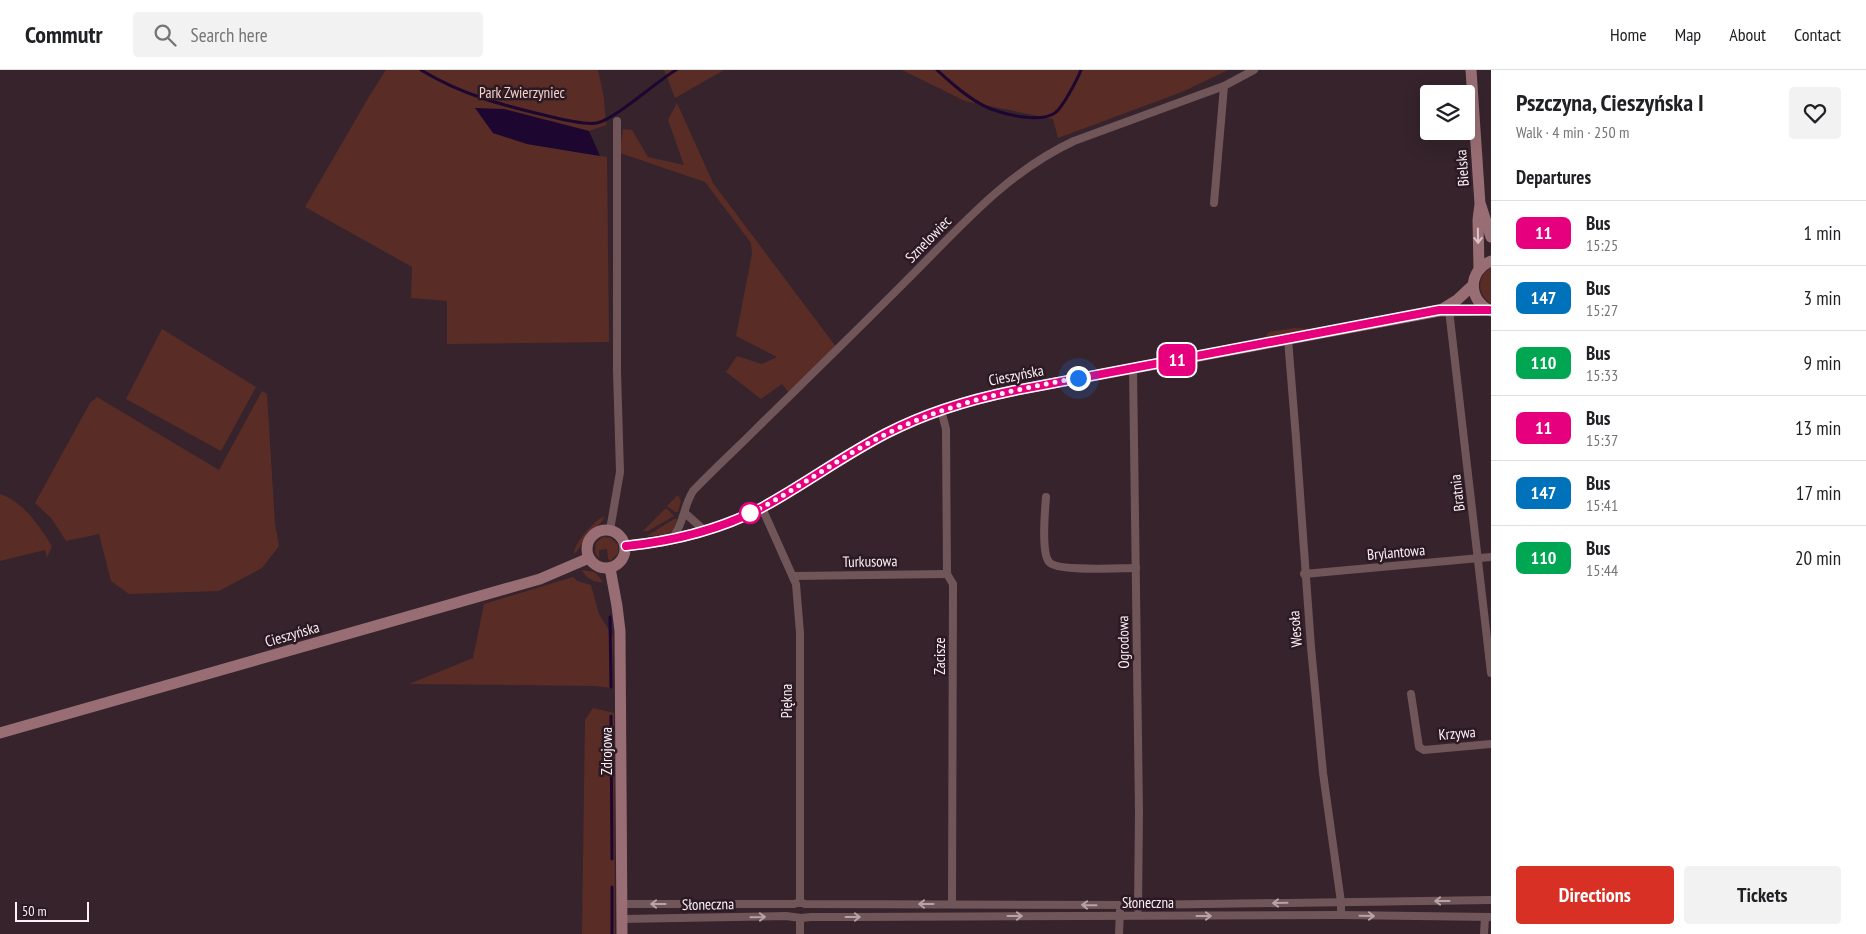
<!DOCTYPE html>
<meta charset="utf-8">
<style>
:root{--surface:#fff;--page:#f2f2f2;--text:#202124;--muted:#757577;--line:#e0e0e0;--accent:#d93025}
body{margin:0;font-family:"PT Sans Narrow",sans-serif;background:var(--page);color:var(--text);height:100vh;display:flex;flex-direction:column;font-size:19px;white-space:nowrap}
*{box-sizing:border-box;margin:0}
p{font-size:16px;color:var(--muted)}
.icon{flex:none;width:28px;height:28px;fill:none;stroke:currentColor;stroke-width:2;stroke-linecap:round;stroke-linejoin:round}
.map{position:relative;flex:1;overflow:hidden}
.sheet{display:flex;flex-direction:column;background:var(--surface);width:375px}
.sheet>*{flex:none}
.badge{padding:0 10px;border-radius:8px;font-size:18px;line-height:32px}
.tools{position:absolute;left:1420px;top:15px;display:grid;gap:10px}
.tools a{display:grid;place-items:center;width:55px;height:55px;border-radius:5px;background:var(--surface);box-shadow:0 5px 20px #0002;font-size:25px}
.scale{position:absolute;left:15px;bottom:12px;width:74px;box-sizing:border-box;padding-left:5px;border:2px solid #fdf0f6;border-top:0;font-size:14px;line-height:18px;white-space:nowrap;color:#fdf0f6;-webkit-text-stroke:4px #2b1a23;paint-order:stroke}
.you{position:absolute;width:25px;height:25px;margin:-12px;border:4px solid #fff;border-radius:50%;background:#1a73e8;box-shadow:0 0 0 8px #1a73e833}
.map>.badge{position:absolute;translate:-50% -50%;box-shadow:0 0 0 2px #fff}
h2{padding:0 25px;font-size:19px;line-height:45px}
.round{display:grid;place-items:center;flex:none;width:52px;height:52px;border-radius:5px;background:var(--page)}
.summary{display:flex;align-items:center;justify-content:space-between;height:85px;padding:0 25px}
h1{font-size:24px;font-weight:700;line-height:38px}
.button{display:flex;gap:10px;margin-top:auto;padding:10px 25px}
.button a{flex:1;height:58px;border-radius:5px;background:var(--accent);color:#fff;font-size:20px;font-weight:700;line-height:58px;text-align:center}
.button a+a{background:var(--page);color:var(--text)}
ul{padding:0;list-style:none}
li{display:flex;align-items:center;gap:15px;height:65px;padding:0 25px;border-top:1px solid var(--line)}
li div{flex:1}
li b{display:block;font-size:19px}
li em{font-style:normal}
li .badge{min-width:55px;font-weight:700;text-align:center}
header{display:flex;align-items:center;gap:30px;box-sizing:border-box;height:70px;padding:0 25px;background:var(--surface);border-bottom:1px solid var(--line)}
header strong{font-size:24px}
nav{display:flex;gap:28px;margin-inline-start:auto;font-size:18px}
.search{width:350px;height:45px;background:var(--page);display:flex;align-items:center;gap:12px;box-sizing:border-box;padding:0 18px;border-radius:5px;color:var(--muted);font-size:19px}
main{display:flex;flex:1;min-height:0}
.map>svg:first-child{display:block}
.green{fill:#592d25}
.water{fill:#1d0731}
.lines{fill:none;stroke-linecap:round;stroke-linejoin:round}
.stream{stroke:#1d0731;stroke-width:3}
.street{stroke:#715659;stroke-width:8}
.secondary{stroke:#986e74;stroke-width:11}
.oneway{stroke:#dac2c8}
.oneway2{stroke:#b7a3a8}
.line-casing{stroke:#fff;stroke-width:11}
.line{stroke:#e6007e;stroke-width:8}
.walk{stroke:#fdf0f6;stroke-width:5;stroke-dasharray:0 9}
.stop-dot{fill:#fff;stroke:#e6007e;stroke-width:2.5}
.labels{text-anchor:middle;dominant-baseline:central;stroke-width:5;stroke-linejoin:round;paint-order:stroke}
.park-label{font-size:15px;fill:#f6d1c9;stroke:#2b1a23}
.street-label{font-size:15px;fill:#fdf0f6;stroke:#2b1a23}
</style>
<header>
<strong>Commutr</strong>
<div class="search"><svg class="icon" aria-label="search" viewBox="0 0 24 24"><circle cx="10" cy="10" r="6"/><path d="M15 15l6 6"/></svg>Search here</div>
<nav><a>Home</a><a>Map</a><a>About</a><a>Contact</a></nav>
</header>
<main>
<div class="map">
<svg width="1491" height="864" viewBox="0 0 1491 864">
<rect width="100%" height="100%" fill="#36232c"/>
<g class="green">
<path d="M386 0H598L604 28 606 55 589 61 547 50 493 63 527 74 607 87 609 272 447 274V231L411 228 412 197 305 137 370 25Z"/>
<path d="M664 0H724L675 28Z"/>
<path d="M902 0H1228L1182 22 1058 68 1053 49 965 31Z"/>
<path d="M677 33 713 113 837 278 789 323 782 314 761 329 726 302 737 286 762 294 777 287 736 266 752 184 751 173 705 112 620 83 623 59 632 60 648 87 684 95 668 50Z"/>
<path d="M1491 198V234C1478 225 1475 207 1491 198Z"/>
<path d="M1294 258 1311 259 1264 268 1269 262Z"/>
<path d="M162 259 256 317 221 381 126 329Z"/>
<path d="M262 321 267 324 275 454 279 476 262 498 219 521 129 524 111 511 99 464 66 471 52 449 35 433 90 333 97 327 219 400Z"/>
<path d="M0 424C24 432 39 456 52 476L47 488 45 480 0 491Z"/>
<path d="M678 425 681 431 678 442H675L667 436Z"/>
<path d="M666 438 674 446 648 461H643Z"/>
<path d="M605 446C601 455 594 457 588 464 582 471 581 478 574 484 572 476 596 448 605 446Z"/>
<path d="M674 449H677L673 461 664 465 647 466Z"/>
<path d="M603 467 611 468 618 475V484L610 491 608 489 607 479 599 480V489L595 482 596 473Z"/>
<path d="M582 500 595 502 603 512C595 513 585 508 582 500Z"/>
<path d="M573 507 577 511 591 515 599 544 613 567 612 618 595 616 409 614 473 588 484 534Z"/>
<path d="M593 638 614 643 615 864H582L585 650Z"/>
</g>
<path class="water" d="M475 38 504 39 589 61 600 86 527 74 493 63Z"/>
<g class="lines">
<g class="stream">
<path d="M421 0C462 25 502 35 548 46 560 49 586 55 597 53 614 50 657 11 676 0"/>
<path d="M937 0C952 14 971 31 991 39 1007 45 1040 53 1055 43 1063 37 1077 10 1081 0"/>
<path d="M610 547 611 617"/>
<path d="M611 646 612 789"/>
<path d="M612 817V864"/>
</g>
<g class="street">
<path d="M1214 133 1224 16"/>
<path d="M1449 240 1491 603"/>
<path d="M1288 269 1296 368 1311 577 1323 703 1341 832V845"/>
<path d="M1133 298 1139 742 1138 839"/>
<path d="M941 340 946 359 947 504 953 514 952 834"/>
<path d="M1046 427C1045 441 1041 482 1049 492 1057 502 1120 498 1136 498"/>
<path d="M762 438 796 514 800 563V832"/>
<path d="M685 443 705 461"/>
<path d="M610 460 620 402 617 301V51"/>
<path d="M672 469C684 454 683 437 693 421 713 400 735 380 755 360 804 312 853 264 901 216 956 162 1003 104 1074 71L1224 16 1254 0"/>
<path d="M1304 504 1491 487"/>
<path d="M793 506 947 504"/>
<path d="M1411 624 1419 677 1424 680 1491 674"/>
<path d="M621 834H794L800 832 805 834 1138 835 1491 830"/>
<path d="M800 848V864"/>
<path d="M621 849 786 846 801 848 811 847H853L1341 845 1491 847"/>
<path d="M1119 864 1120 841"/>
<path d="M1484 864 1485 847"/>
</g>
<g class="secondary">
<path d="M1471 0 1480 134 1478 150 1479 198"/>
<path d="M1481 136 1491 167"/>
<path d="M1441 240 1457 230 1473 215"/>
<path d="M1491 241C1468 231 1467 201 1491 191"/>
<circle cx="606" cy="479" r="19"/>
<path d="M626 476C673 471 720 460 763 437 805 414 844 385 887 363 927 343 968 330 1012 321L1439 241 1489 240"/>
<path d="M610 498 617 536 620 561 622 864"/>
<path d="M0 663 540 509 589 488"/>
</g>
</g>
<defs><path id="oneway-shaft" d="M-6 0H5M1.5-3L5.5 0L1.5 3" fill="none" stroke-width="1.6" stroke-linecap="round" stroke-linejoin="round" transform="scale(1.25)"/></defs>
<use class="oneway" href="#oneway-shaft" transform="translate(1478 166) rotate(89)"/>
<g class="oneway2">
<use href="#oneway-shaft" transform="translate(1442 831) rotate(180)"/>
<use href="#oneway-shaft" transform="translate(1280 833) rotate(179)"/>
<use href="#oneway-shaft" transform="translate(658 834) rotate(-180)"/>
<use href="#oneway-shaft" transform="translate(926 834) rotate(180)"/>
<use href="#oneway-shaft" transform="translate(1089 835) rotate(-179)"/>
<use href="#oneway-shaft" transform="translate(1015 846)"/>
<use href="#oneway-shaft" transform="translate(1204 846)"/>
<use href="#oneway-shaft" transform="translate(1367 846) rotate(1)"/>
<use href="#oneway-shaft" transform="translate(758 847) rotate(-1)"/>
<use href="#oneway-shaft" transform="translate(853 847)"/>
</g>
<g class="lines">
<defs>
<path id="line" d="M626 476C674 471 720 460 763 437 805 414 844 385 887 363 926 343 968 330 1012 321L1439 240H1489"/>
</defs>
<use href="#line" class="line-casing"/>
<use href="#line" class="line"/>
<path class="walk" d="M750 443 747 445C796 421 839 387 888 363 949 333 1012 320 1078 308"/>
</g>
<circle class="stop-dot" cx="750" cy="443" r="10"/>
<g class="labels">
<g class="park-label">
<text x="522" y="22">Park Zwierzyniec</text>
</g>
<g class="street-label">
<text transform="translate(1462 98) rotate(-94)">Bielska</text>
<text transform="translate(928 169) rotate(-46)">Sznelowiec</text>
<text transform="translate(1016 305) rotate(-11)">Cieszyńska</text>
<text transform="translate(1457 423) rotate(-97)">Bratnia</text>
<text transform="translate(1396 482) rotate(-5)">Brylantowa</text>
<text transform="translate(870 491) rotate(-1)">Turkusowa</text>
<text transform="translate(1295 559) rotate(-95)">Wesoła</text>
<text transform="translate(292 564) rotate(-16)">Cieszyńska</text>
<text transform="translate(1123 572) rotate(-91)">Ogrodowa</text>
<text transform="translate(939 586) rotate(-90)">Zacisze</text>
<text transform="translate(786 631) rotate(-90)">Piękna</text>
<text transform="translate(1457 663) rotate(-5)">Krzywa</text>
<text transform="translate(606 681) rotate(-90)">Zdrojowa</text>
<text x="1148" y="832">Słoneczna</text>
<text transform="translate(708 834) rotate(-1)">Słoneczna</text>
</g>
</g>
</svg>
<div class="tools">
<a><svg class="icon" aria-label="layers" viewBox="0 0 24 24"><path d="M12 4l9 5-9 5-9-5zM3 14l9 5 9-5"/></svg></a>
</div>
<div class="scale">50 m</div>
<div class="you" style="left:1078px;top:308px"></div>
<b class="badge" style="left:1177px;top:290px;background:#e6007e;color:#fff">11</b>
</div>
<section class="sheet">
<div class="summary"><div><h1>Pszczyna, Cieszyńska I</h1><p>Walk · 4 min · 250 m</p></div><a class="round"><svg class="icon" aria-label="heart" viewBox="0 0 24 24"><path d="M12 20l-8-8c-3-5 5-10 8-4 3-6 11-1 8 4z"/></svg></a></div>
<h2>Departures</h2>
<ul>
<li><span class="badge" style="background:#e6007e;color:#fff">11</span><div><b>Bus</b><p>15:25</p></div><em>1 min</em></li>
<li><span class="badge" style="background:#0072bc;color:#fff">147</span><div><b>Bus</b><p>15:27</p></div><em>3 min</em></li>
<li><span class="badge" style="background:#00a651;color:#fff">110</span><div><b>Bus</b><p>15:33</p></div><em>9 min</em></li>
<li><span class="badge" style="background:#e6007e;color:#fff">11</span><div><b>Bus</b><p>15:37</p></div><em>13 min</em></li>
<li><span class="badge" style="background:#0072bc;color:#fff">147</span><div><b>Bus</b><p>15:41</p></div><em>17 min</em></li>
<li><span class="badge" style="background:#00a651;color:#fff">110</span><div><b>Bus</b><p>15:44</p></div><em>20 min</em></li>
</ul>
<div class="button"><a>Directions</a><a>Tickets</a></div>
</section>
</main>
